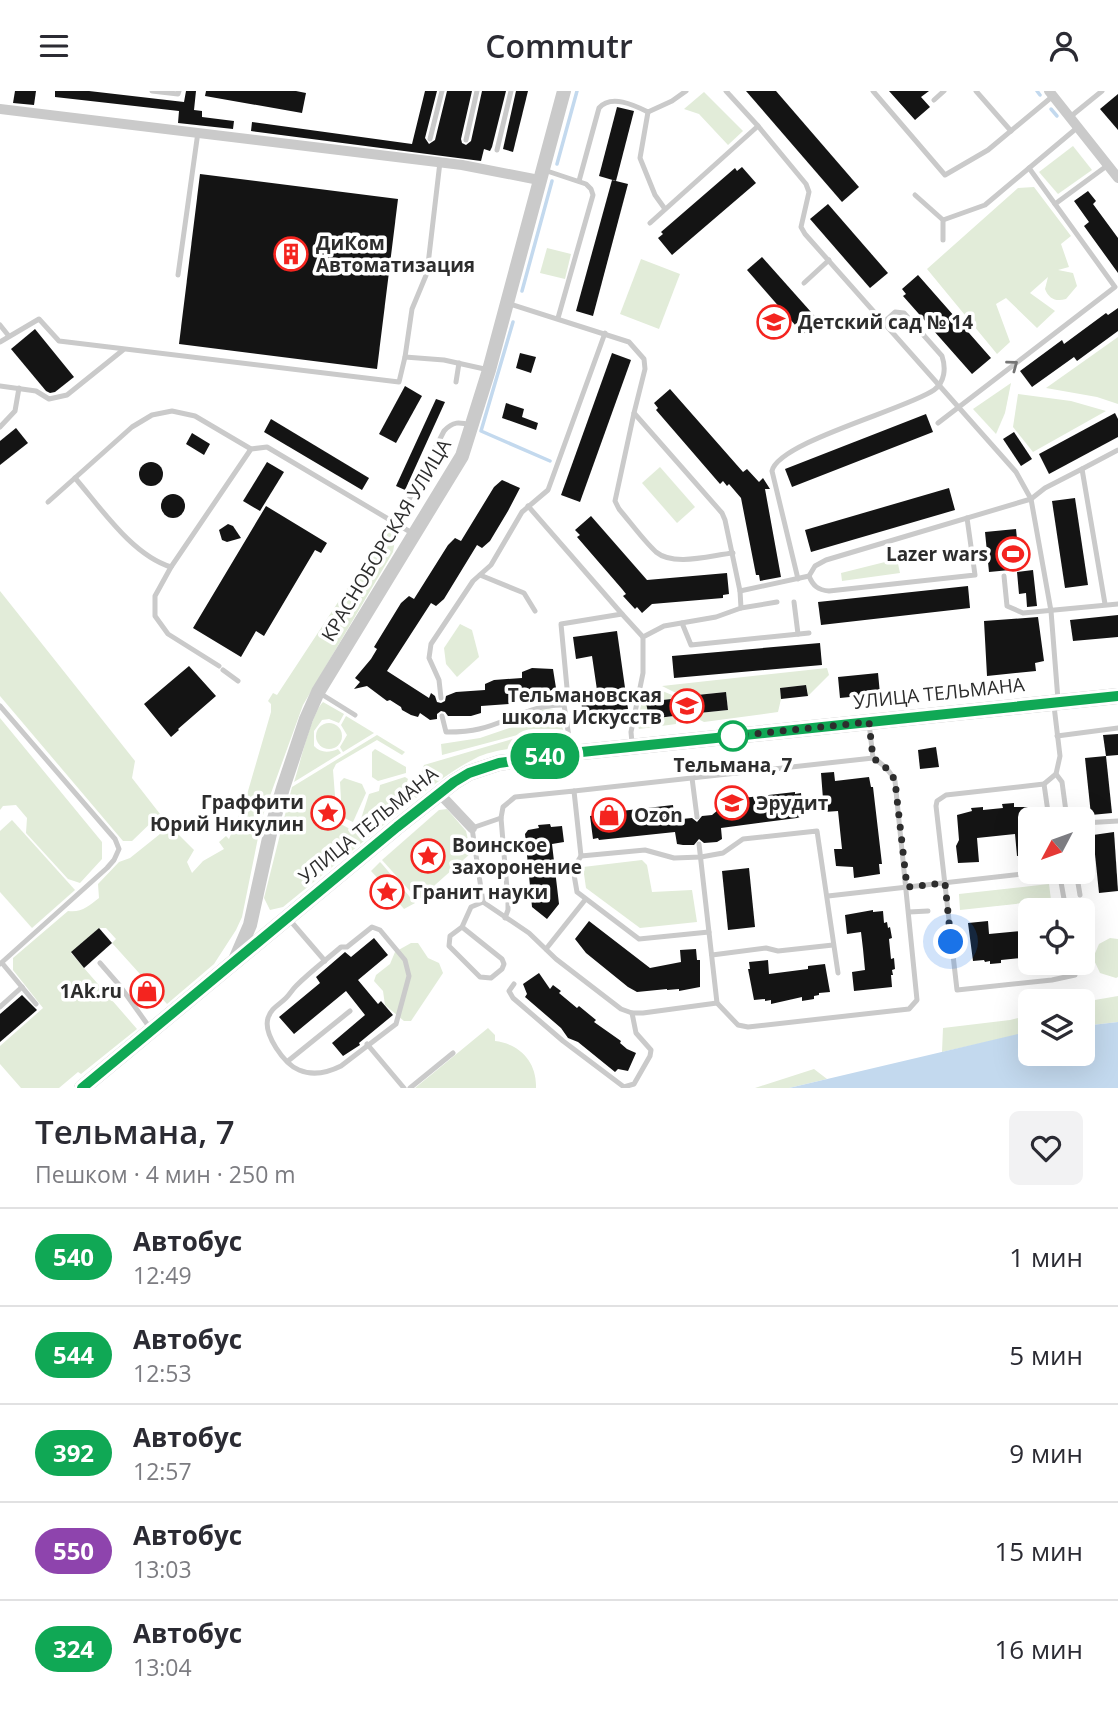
<!DOCTYPE html>
<html lang="ru">
<meta charset="utf-8">
<style>
:root{--surface:#fff;--page:#f2f2f3;--text:#2b2b33;--muted:#7c7c81;--line:#e1e1e2}
body{margin:0;font-family:"Open Sans",sans-serif;background:var(--page);color:var(--text);height:100vh;display:flex;flex-direction:column;font-size:26px;white-space:nowrap}
*{box-sizing:border-box;margin:0}
p{font-size:23px;color:var(--muted)}
.icon{flex:none;width:38px;height:38px;fill:none;stroke:currentColor;stroke-width:2;stroke-linecap:round;stroke-linejoin:round}
.map{position:relative;height:997px;overflow:hidden}
.drawer{display:flex;flex-direction:column;background:var(--surface);flex:1}
.drawer>*{flex:none}
.badge{padding:0 14px;border-radius:23px;font-size:24px;line-height:46px}
.needle{width:46px;rotate:229deg}
.buttons{position:absolute;left:1018px;top:716px;display:grid;gap:14px}
.buttons a{display:grid;place-items:center;width:77px;height:77px;border-radius:10px;background:var(--surface);box-shadow:0 7px 28px #0002;font-size:35px}
.you{position:absolute;width:35px;height:35px;margin:-18px;border:5px solid #fff;border-radius:50%;background:#1a73e8;box-shadow:0 0 0 10px #1a73e833}
.map>.badge{position:absolute;translate:-50% -50%;box-shadow:0 0 0 4px #fff}
.round{display:grid;place-items:center;flex:none;width:74px;height:74px;border-radius:10px;background:var(--page)}
.overview{display:flex;align-items:center;justify-content:space-between;height:119px;padding:0 35px}
h1{font-size:33px;font-weight:600;line-height:52px}
ul{padding:0;list-style:none}
li{display:flex;align-items:center;gap:21px;height:98px;padding:0 35px;border-top:2px solid var(--line)}
li div{flex:1}
li b{display:block;font-size:26px}
li em{font-style:normal}
li .badge{min-width:77px;font-weight:700;text-align:center}
header{display:flex;justify-content:space-between;align-items:center;height:91px;padding:0 35px;background:var(--surface);font-size:32px;font-weight:600}
.map>svg:first-child{display:block}
.green{fill:#e2ecd9}
.water{fill:#c3d9ee}
.lines{fill:none;stroke-linecap:round;stroke-linejoin:round}
.stream{stroke:#c3d9ee;stroke-width:3.5}
.building{fill:#141414}
.service{stroke:#cacaca;stroke-width:5}
.minor{stroke:#cacaca;stroke-width:10}
.tertiary{stroke:#cacaca;stroke-width:14}
.secondary{stroke:#b7b7b7;stroke-width:16}
.oneway{stroke:#747474}
.line-casing{stroke:#fff;stroke-width:16}
.line{stroke:#10a855;stroke-width:10}
.walk{stroke:#2d2d2d;stroke-width:7;stroke-dasharray:0 12.6}
.stop-dot{fill:#fff;stroke:#10a855;stroke-width:3.5}
.labels{text-anchor:middle;dominant-baseline:central;stroke-width:7;stroke-linejoin:round;paint-order:stroke}
.poi-label{font-size:19px;font-weight:bold;fill:#2d2d2d;stroke:#fff;text-anchor:start}
.street-label{font-size:19px;fill:#2d2d2d;stroke:#fff}
.stop-label{font-size:19px;font-weight:bold;fill:#2d2d2d;stroke:#fff}
</style>
<header><svg class="icon" aria-label="menu" viewBox="0 0 24 24"><path d="M4 6h16M4 12h16M4 18h16"/></svg>Commutr<svg class="icon" aria-label="person" viewBox="0 0 24 24"><circle cx="12" cy="8" r="4"/><path d="M4 21q1-7 8-7t8 7"/></svg></header>
<div class="map">
<svg width="1118" height="997" viewBox="0 0 1118 997">
<rect width="100%" height="100%" fill="#fff"/>
<g class="green">
<path d="M704 1 743 40 728 54 699 23 684 18Z"/>
<path d="M1073 55 1092 79 1058 103 1039 81Z"/>
<path d="M1034 96 1071 145 1061 153 1069 176 1058 179 1073 182 1077 195 1066 208C1056 211 1049 208 1045 198L1048 186 1030 202 1055 220 1037 237 1006 207 996 213 1010 251 997 263 927 178 1018 97Z"/>
<path d="M547 157 571 163 565 188 540 182Z"/>
<path d="M641 168 680 183 659 238 620 223Z"/>
<path d="M1118 246V313L1097 306 1046 297Z"/>
<path d="M1011 292 1005 322 996 343 973 318Z"/>
<path d="M1018 303 1071 310 1106 320 1033 361 1013 336Z"/>
<path d="M660 376 695 416 677 432 642 392Z"/>
<path d="M387 436 395 449 393 461 303 614 262 727 242 826 236 839 214 873 167 913 112 852 116 848 106 837H99L71 862 137 938 81 983 78 981 59 997H21L0 973V955L43 917 13 879V867L68 820C81 822 89 815 99 807L98 793 119 771 130 767 170 735 194 759 187 771 192 782 203 770 224 758 219 751 226 745 229 748 246 707 271 621V613L268 610 273 602 277 604 348 496 354 491Z"/>
<path d="M897 468 900 482 842 490 841 482Z"/>
<path d="M0 500 135 670 132 687 160 723 132 750H123L0 605Z"/>
<path d="M460 533 472 539 479 566 457 586 446 573 444 557Z"/>
<path d="M827 577 829 584 808 605 806 594 780 597 781 608 778 621 704 631 700 629 699 622 728 619 726 601 697 604 694 609H690L662 595Z"/>
<path d="M660 599 672 604 671 608 647 611 649 628 676 625V633L639 638 637 633 644 600Z"/>
<path d="M323 611 344 623 339 632 329 628 322 629 314 640V655C320 662 329 662 338 658L341 662 294 691C300 673 312 621 323 611Z"/>
<path d="M549 617 559 621 563 639 525 642 442 664 441 653 480 647 533 629 532 621Z"/>
<path d="M346 625 374 642 343 661 340 656 347 644 341 634Z"/>
<path d="M0 627 102 751V768L80 792 68 788 26 742 27 727 16 714 3 715 0 719Z"/>
<circle cx="329" cy="645" r="13"/>
<path d="M377 644 405 661 402 664 377 649 336 673 333 679 337 731 363 745 410 707 413 710 283 816 270 819 264 807 292 696Z"/>
<path d="M564 644V653C540 655 497 656 476 667 454 678 435 693 416 707L413 704 424 674 519 646Z"/>
<path d="M375 658 406 676V682L378 690 372 686V661Z"/>
<path d="M405 686 408 688 403 702 363 735 359 734 369 703 379 700 380 694Z"/>
<path d="M344 687 362 693 366 702 353 731 342 726 340 691Z"/>
<path d="M447 718 466 740 471 762 418 809 382 769 439 719Z"/>
<path d="M12 729 75 799 32 837 0 801V740Z"/>
<path d="M642 769 647 774 652 801 692 799 697 831 640 837 586 797 583 776Z"/>
<path d="M380 771 382 773 415 812 404 818 394 806 398 801 388 790 383 793 371 780Z"/>
<path d="M1049 793 1051 809 960 819 959 803Z"/>
<path d="M1110 847 1118 848V886L1116 887 1100 882 1093 867 1099 853Z"/>
<path d="M411 852H418L428 867 439 872 443 882 411 930H404L385 914 383 900 374 890 376 884 390 873 395 861Z"/>
<path d="M1118 905V931L1083 935V911Z"/>
<path d="M1031 924V941L942 961 943 937 1010 929Z"/>
<path d="M488 937 495 944V950C520 953 537 971 536 997H415Z"/>
<path d="M814 978 827 988 789 997H755Z"/>
</g>
<path class="water" d="M1118 931V997H789L1022 942 1031 941V962H1083V935Z"/>
<g class="lines">
<g class="stream">
<path d="M1037 0 1040 4"/>
<path d="M1051 18 1057 25"/>
<path d="M557 73 577 0"/>
<path d="M522 200 552 90"/>
<path d="M513 231 481 340 550 370"/>
</g>
</g>
<g class="building">
<path d="M15 0H36L34 14 13 12Z"/>
<path d="M55 0H89L184 11 186 0H196L194 19 202 20V26L234 30 233 38 178 32 179 20 55 6Z"/>
<path d="M206 0H296L306 2 302 22 205 5Z"/>
<path d="M425 0H437L425 47 429 53 435 49 447 0H472L461 48 462 52 466 54 471 50 482 0H506L492 56 490 60 484 58 481 70 251 40 252 31 412 53Z"/>
<path d="M516 0H528L513 61 503 58Z"/>
<path d="M746 0H776L859 96 842 111Z"/>
<path d="M889 0H929L921 6 930 16 915 29Z"/>
<path d="M1118 3V39L1100 18Z"/>
<path d="M617 16 634 20 616 90 599 85Z"/>
<path d="M742 76 756 92 672 164 658 147 663 143 661 141 735 77 737 80Z"/>
<path d="M200 83 398 108 377 278 179 253Z"/>
<path d="M612 89 628 93 593 225 576 220Z"/>
<path d="M1088 100 1096 110 1093 113 1118 147V182L1084 135 1089 131 1074 110Z"/>
<path d="M828 113 888 182 870 197 810 128Z"/>
<path d="M762 166 819 230 803 243 747 179Z"/>
<path d="M918 184 991 267 972 283 903 205 906 203 902 198Z"/>
<path d="M1118 217V240L1077 270 1074 266 1032 296 1020 280 1062 249 1064 253 1106 222 1108 224Z"/>
<path d="M35 238 74 286 55 301 50 302 46 300 11 258Z"/>
<path d="M520 262 536 266 531 282 516 277Z"/>
<path d="M612 262 631 269 580 411 561 404Z"/>
<path d="M405 295 422 305 396 352 379 343Z"/>
<path d="M670 298 743 381 747 378 759 391 763 387 770 398H765L781 486 760 490 759 484H756L741 407 729 393 727 395 723 390 720 393 656 319 658 317 654 312Z"/>
<path d="M436 308 445 311 405 399 396 395Z"/>
<path d="M506 312 524 318 522 326 538 332 536 339 502 327Z"/>
<path d="M1115 322 1118 328V346L1049 383 1039 363Z"/>
<path d="M926 323 933 341 792 396 785 378Z"/>
<path d="M271 328 369 387 362 399 264 341Z"/>
<path d="M16 337 28 352 0 374V350Z"/>
<path d="M1014 341 1032 368 1021 375 1003 348Z"/>
<path d="M192 342 210 353 204 364 186 353Z"/>
<circle cx="151" cy="383" r="12"/>
<path d="M267 371 284 381 260 420 243 410Z"/>
<path d="M502 389 520 397 508 420 490 450 482 457 477 454 444 508 436 515 431 512 387 580 429 607 431 602 435 605 437 611 441 612 445 610 446 605 456 601 485 599V593L494 589 522 587V581L532 577 553 578 556 597 547 601 519 603V609L509 613 481 615V622L471 625H448L445 621 441 620 437 623V628L430 629 420 622 418 626 411 624 402 619 401 616 390 609 387 610 367 595 354 598 360 591 355 587 371 568 377 558 374 556 401 512 409 505 414 508 448 454 455 447 461 450 494 396Z"/>
<path d="M949 397 955 419 811 461 805 439Z"/>
<circle cx="173" cy="415" r="12"/>
<path d="M1075 407 1088 494 1065 497 1052 410Z"/>
<path d="M266 415 327 452 321 462 315 459 264 545 256 540 241 566 193 537Z"/>
<path d="M591 425 647 489 727 482 729 503 723 504V507L652 513 642 522 637 516 635 518 623 505 626 503 622 498 577 446 580 444 575 439Z"/>
<path d="M228 433 233 435 241 447 227 451 222 449 219 439Z"/>
<path d="M1016 438 1020 478 989 481 985 441Z"/>
<path d="M1033 479 1037 515 1027 516 1026 502 1019 503 1017 481Z"/>
<path d="M968 495 970 517 821 534 818 511Z"/>
<path d="M1118 524V546L1073 550 1070 529Z"/>
<path d="M1038 526 1044 570 1035 572 1036 580 987 585 984 530Z"/>
<path d="M617 540 628 618 583 624 580 602 597 599 592 565 576 568 573 546Z"/>
<path d="M820 552 822 574 674 587 672 565Z"/>
<path d="M189 575 216 605 178 638 179 639 171 646 144 613Z"/>
<path d="M878 582 880 603 840 607 838 586Z"/>
<path d="M806 594 808 605 781 608 780 597Z"/>
<path d="M726 601 728 619 699 622 697 604Z"/>
<path d="M671 608 674 625 649 628 646 611Z"/>
<path d="M1118 643V664L1106 665 1103 644Z"/>
<path d="M936 656 939 676 920 678 918 659Z"/>
<path d="M1106 665 1112 722 1091 724 1085 667Z"/>
<path d="M834 681 835 690 869 686 871 696H873L882 773H879L880 783 854 787 853 776 836 775 834 758H842L838 720 824 721 821 682Z"/>
<path d="M795 701V703L801 702 803 725 797 727 721 737 722 748 717 751 704 752 699 748 694 754H683L677 753 675 741 599 749 598 747 593 748 590 725 596 724 595 723 673 714 674 724 682 728 692 727 697 731 702 725 712 724 718 719 717 710Z"/>
<path d="M1014 712V716H1031V764L1017 765 1015 743 977 747 979 771 958 772 956 755 959 749 957 724 972 720 971 717 983 716V719L1003 717 1002 713Z"/>
<path d="M550 733 551 736 562 735 564 751 552 753 559 813 547 828 532 816 525 743 528 739 539 737 538 734Z"/>
<path d="M1114 741 1118 800 1099 802 1093 744Z"/>
<path d="M749 777 755 836 728 839 722 780Z"/>
<path d="M873 819V821L883 820 884 832 887 831 888 837 890 836 892 847 889 848 891 868 894 867 895 878 892 879 893 884H891L892 896 854 900 852 881 865 879 863 858 861 841 847 843 845 824Z"/>
<path d="M589 830 650 877 681 871 680 859 696 858 697 869H700V896L679 900V898L667 899V898L637 901 628 896 586 862 575 848Z"/>
<path d="M988 830 989 843 1031 839V869L1021 870V867L1001 869V872L990 873V870L985 871 984 869 973 870 968 832Z"/>
<path d="M99 837 112 852 84 877 71 861Z"/>
<path d="M374 847 388 864 358 889 378 913 381 910 393 924 359 952 360 954 343 965 332 952 365 924 346 900 294 943 279 926 320 892 316 886 345 861 351 866Z"/>
<path d="M768 869 769 883 808 878V875L825 873 830 901 819 902V904L814 905V908L802 910V906L771 913V909L765 910V908L754 909 748 878H750L749 871Z"/>
<path d="M539 882 550 898 553 894 561 900 559 902 577 917 579 915 596 929 594 931 621 950 620 952 627 958 636 962 628 980 618 978 615 981 578 951 568 947 561 937 525 906 527 903 523 893Z"/>
<path d="M140 884 162 908 154 916 132 891Z"/>
<path d="M22 904 37 919 0 951V923Z"/>
</g>
<g class="lines">
<g class="service">
<path d="M152 0 178 3 179 0"/>
<path d="M873 0 945 84 988 59 1053 5"/>
<path d="M976 0 1011 40"/>
<path d="M934 9 944 0"/>
<path d="M648 21 640 67 655 104 665 118"/>
<path d="M1070 26 1102 0"/>
<path d="M758 35 806 93 809 101 801 136 805 143 1016 381 1031 408 1051 520 1058 609"/>
<path d="M430 48 442 0"/>
<path d="M466 49 477 0"/>
<path d="M497 59 511 0"/>
<path d="M544 79 586 93 591 98 593 104 558 227"/>
<path d="M579 90 599 17C611 3 634 14 648 21L672 10 686 0"/>
<path d="M915 104 943 129V149"/>
<path d="M1055 113 1108 74"/>
<path d="M943 129 985 114 1078 36"/>
<path d="M650 132 758 35 726 0"/>
<path d="M178 184 198 41"/>
<path d="M804 192 829 169"/>
<path d="M507 212 629 251 644 268 645 278 634 322 722 422 725 429 740 500 741 517 716 526 664 535 643 546V582L631 641 632 652"/>
<path d="M0 234 8 244"/>
<path d="M0 251 39 228 59 250 399 291 405 266 412 218 427 182 440 71"/>
<path d="M405 266 444 269 489 279"/>
<path d="M456 291 459 272"/>
<path d="M0 295 36 300 49 308 67 304 123 259"/>
<path d="M634 322 615 410 619 418C631 432 643 449 656 461 674 476 712 464 733 462"/>
<path d="M938 332 1115 196 1029 77"/>
<path d="M0 336 15 320 19 297"/>
<path d="M1082 378 1118 359"/>
<path d="M75 387C101 417 132 464 171 476"/>
<path d="M48 411 132 336 152 324 172 320 195 325 251 358"/>
<path d="M528 415 622 523"/>
<path d="M396 434 444 340C453 330 459 331 472 334"/>
<path d="M480 484 524 502 535 520"/>
<path d="M809 485C813 495 818 499 829 500L975 484 967 427"/>
<path d="M1004 485 1007 515 1023 522 1118 513"/>
<path d="M798 488 772 380C778 351 907 318 934 299 945 291 946 277 942 265L904 222 895 221 884 231"/>
<path d="M740 500 809 485 815 475 826 469 1031 408 1045 397 1082 378 1105 513"/>
<path d="M794 511 798 543"/>
<path d="M741 517 777 511"/>
<path d="M682 532 691 554 809 542"/>
<path d="M219 575 168 543 155 525V505L171 476 251 358 267 356 412 442"/>
<path d="M223 579 238 590"/>
<path d="M318 601 355 624"/>
<path d="M441 607 439 589 429 567 431 553 473 490 491 474 522 421 548 399 605 242"/>
<path d="M0 615 115 748 119 758 114 769 107 777 0 873"/>
<path d="M1054 615 1060 665 1056 683 1062 691 1067 728"/>
<path d="M442 625 446 641C457 641 468 641 479 638 509 631 532 613 564 614"/>
<path d="M869 632 873 667"/>
<path d="M1057 645 1118 637"/>
<path d="M571 659 564 614 567 597 561 533 622 523 643 546"/>
<path d="M1056 683 1044 693 946 704 937 710 936 715 957 899 1052 889 1075 884 1073 872"/>
<path d="M692 687 697 726"/>
<path d="M1044 693 1049 728"/>
<path d="M501 727 472 737 483 811 529 842 556 868 621 918 632 922H643L717 912 738 934 748 936 909 918 917 909 895 690C890 679 883 673 873 667L574 700"/>
<path d="M1083 732 1118 730"/>
<path d="M699 753 717 912"/>
<path d="M581 765 573 778 577 801 639 848 709 841"/>
<path d="M1059 780 1066 819"/>
<path d="M1076 780 1080 804"/>
<path d="M828 805 1049 780"/>
<path d="M909 821 928 820"/>
<path d="M288 827 325 870"/>
<path d="M505 827 508 819V810L501 727 503 716 515 706 574 700 581 765 645 759 674 767 701 766 723 762 743 748 817 740 838 882"/>
<path d="M372 836 380 839 405 869 409 885 396 933 341 975C329 981 313 985 299 979 284 973 263 943 268 927 271 917 279 914 286 907 290 903 292 899 296 895 310 881 326 869 341 856H347Z"/>
<path d="M462 836 502 868 504 873 502 878 491 887 480 886 449 855 450 845 462 836 471 816 483 811"/>
<path d="M546 858 585 809"/>
<path d="M712 864 766 857 778 860 833 854"/>
<path d="M2 872 36 913"/>
<path d="M100 872 120 895 150 937"/>
<path d="M514 893 509 900 513 907 563 950 624 996 634 993 650 965 651 959 636 942 632 922"/>
<path d="M0 916 22 896"/>
<path d="M367 953 404 997"/>
<path d="M288 970 350 920"/>
<path d="M410 997 453 962"/>
</g>
<g class="minor">
<path d="M1049 0 1118 87"/>
<path d="M0 18 462 74 539 89"/>
<path d="M439 702 472 737"/>
</g>
<path class="tertiary" d="M234 871 250 834 271 738 283 697 306 628 318 601 462 365 489 279 564 0"/>
<path class="secondary" d="M82 997 397 736 454 691 469 682 499 672 572 662 1118 605"/>
</g>
<defs><path id="oneway-chevron" d="M-2-3.5L2.5 0L-2 3.5" fill="none" stroke-width="1.6" stroke-linecap="round" stroke-linejoin="round" transform="scale(1.75)"/></defs>
<use class="oneway" href="#oneway-chevron" transform="translate(1013 274) rotate(-37)"/>
<g class="lines">
<defs>
<path id="line" d="M82 997 397 736 454 691 469 682 499 672 572 662 1118 605"/>
</defs>
<use href="#line" class="line-casing"/>
<use href="#line" class="line"/>
<path class="walk" d="M733 645 869 631 873 667 890 680 895 690 907 796 945 792 951 851"/>
</g>
<defs>
<symbol id="building-ring" viewBox="-11 -11 22 22"><circle r="9.5" fill="#fff" stroke="#f4241f" stroke-width="1.5"/><path d="M-4-6H4V6H1V3H-1V6H-4ZM-2.5-4.3h1.7v1.8h-1.7ZM.8-4.3h1.7v1.8H.8ZM-2.5-1h1.7V.8h-1.7ZM.8-1h1.7V.8H.8Z" fill="#f4241f"/></symbol>
<symbol id="school-ring" viewBox="-11 -11 22 22"><circle r="9.5" fill="#fff" stroke="#f4241f" stroke-width="1.5"/><path d="M0-5L7-2L0 1L-7-2ZM-4 1L0 2.5L4 1V4Q0 6-4 4Z" fill="#f4241f"/></symbol>
<symbol id="stadium-ring" viewBox="-11 -11 22 22"><circle r="9.5" fill="#fff" stroke="#f4241f" stroke-width="1.5"/><path d="M0-5a6.5 5 0 1 0 0 10a6.5 5 0 1 0 0-10ZM-3.5-1.8h7v3.6h-7Z" fill="#f4241f"/></symbol>
<symbol id="sight-ring" viewBox="-11 -11 22 22"><circle r="9.5" fill="#fff" stroke="#f4241f" stroke-width="1.5"/><path d="M0-6L1.8-2.2L6-1.7L2.9 1.2L3.7 5.4L0 3.3L-3.7 5.4L-2.9 1.2L-6-1.7L-1.8-2.2Z" fill="#f4241f"/></symbol>
<symbol id="shop-ring" viewBox="-11 -11 22 22"><circle r="9.5" fill="#fff" stroke="#f4241f" stroke-width="1.5"/><path d="M-5-2.5h2.3a2.7 3.5 0 0 1 5.4 0H5L5.5 6h-11ZM-1.5-2.5h3a1.5 2.3 0 0 0-3 0Z" fill="#f4241f"/></symbol>
</defs>
<g fill-rule="evenodd">
<use href="#building-ring" x="272" y="144" width="38" height="38"/>
<use href="#school-ring" x="755" y="212" width="38" height="38"/>
<use href="#stadium-ring" x="994" y="444" width="38" height="38"/>
<use href="#school-ring" x="668" y="596" width="38" height="38"/>
<use href="#school-ring" x="713" y="693" width="38" height="38"/>
<use href="#sight-ring" x="309" y="703" width="38" height="38"/>
<use href="#shop-ring" x="590" y="705" width="38" height="38"/>
<use href="#sight-ring" x="409" y="746" width="38" height="38"/>
<use href="#sight-ring" x="368" y="782" width="38" height="38"/>
<use href="#shop-ring" x="128" y="881" width="38" height="38"/>
</g>
<circle class="stop-dot" cx="733" cy="645" r="14"/>
<g class="labels">
<g class="poi-label">
<text x="316" y="152">ДиКом<tspan x="316" dy="22">Автоматизация</tspan></text>
<text x="798" y="231">Детский сад № 14</text>
<text x="988" y="463" text-anchor="end">Lazer wars</text>
<text x="662" y="604" text-anchor="end">Тельмановская<tspan x="662" dy="22">школа Искусств</tspan></text>
<text x="304" y="711" text-anchor="end">Граффити<tspan x="304" dy="22">Юрий Никулин</tspan></text>
<text x="756" y="712">Эрудит</text>
<text x="634" y="724">Ozon</text>
<text x="452" y="754">Воинское<tspan x="452" dy="22">захоронение</tspan></text>
<text x="412" y="801">Гранит науки</text>
<text x="122" y="900" text-anchor="end">1Ak.ru</text>
</g>
<g class="street-label">
<text transform="translate(386 449) rotate(-59)">КРАСНОБОРСКАЯ УЛИЦА</text>
<text transform="translate(939 602) rotate(-6)">УЛИЦА ТЕЛЬМАНА</text>
<text transform="translate(368 734) rotate(-39)">УЛИЦА ТЕЛЬМАНА</text>
</g>
<g class="stop-label">
<text x="733" y="674">Тельмана, 7</text>
</g>
</g>
</svg>
<div class="buttons">
<a><svg class="needle" viewBox="-14 -14 28 28"><path d="M0-13l5 13h-10z" fill="#e53935"/><path d="M0 13l5-13h-10z" fill="#7c7c81"/></svg></a>
<a><svg class="icon" aria-label="locate" viewBox="0 0 24 24"><circle cx="12" cy="12" r="6"/><path d="M12 2v4M12 18v4M2 12h4M18 12h4"/></svg></a>
<a><svg class="icon" aria-label="layers" viewBox="0 0 24 24"><path d="M12 4l9 5-9 5-9-5zM3 14l9 5 9-5"/></svg></a>
</div>
<div class="you" style="left:951px;top:851px"></div>
<b class="badge" style="left:545px;top:665px;background:#10a855;color:#fff">540</b>
</div>
<section class="drawer">
<div class="overview"><div><h1>Тельмана, 7</h1><p>Пешком · 4 мин · 250 m</p></div><a class="round"><svg class="icon" aria-label="heart" viewBox="0 0 24 24"><path d="M12 20l-8-8c-3-5 5-10 8-4 3-6 11-1 8 4z"/></svg></a></div>
<ul>
<li><span class="badge" style="background:#10a855;color:#fff">540</span><div><b>Автобус</b><p>12:49</p></div><em>1 мин</em></li>
<li><span class="badge" style="background:#10a855;color:#fff">544</span><div><b>Автобус</b><p>12:53</p></div><em>5 мин</em></li>
<li><span class="badge" style="background:#10a855;color:#fff">392</span><div><b>Автобус</b><p>12:57</p></div><em>9 мин</em></li>
<li><span class="badge" style="background:#8e44ad;color:#fff">550</span><div><b>Автобус</b><p>13:03</p></div><em>15 мин</em></li>
<li><span class="badge" style="background:#10a855;color:#fff">324</span><div><b>Автобус</b><p>13:04</p></div><em>16 мин</em></li>
</ul>
</section>
